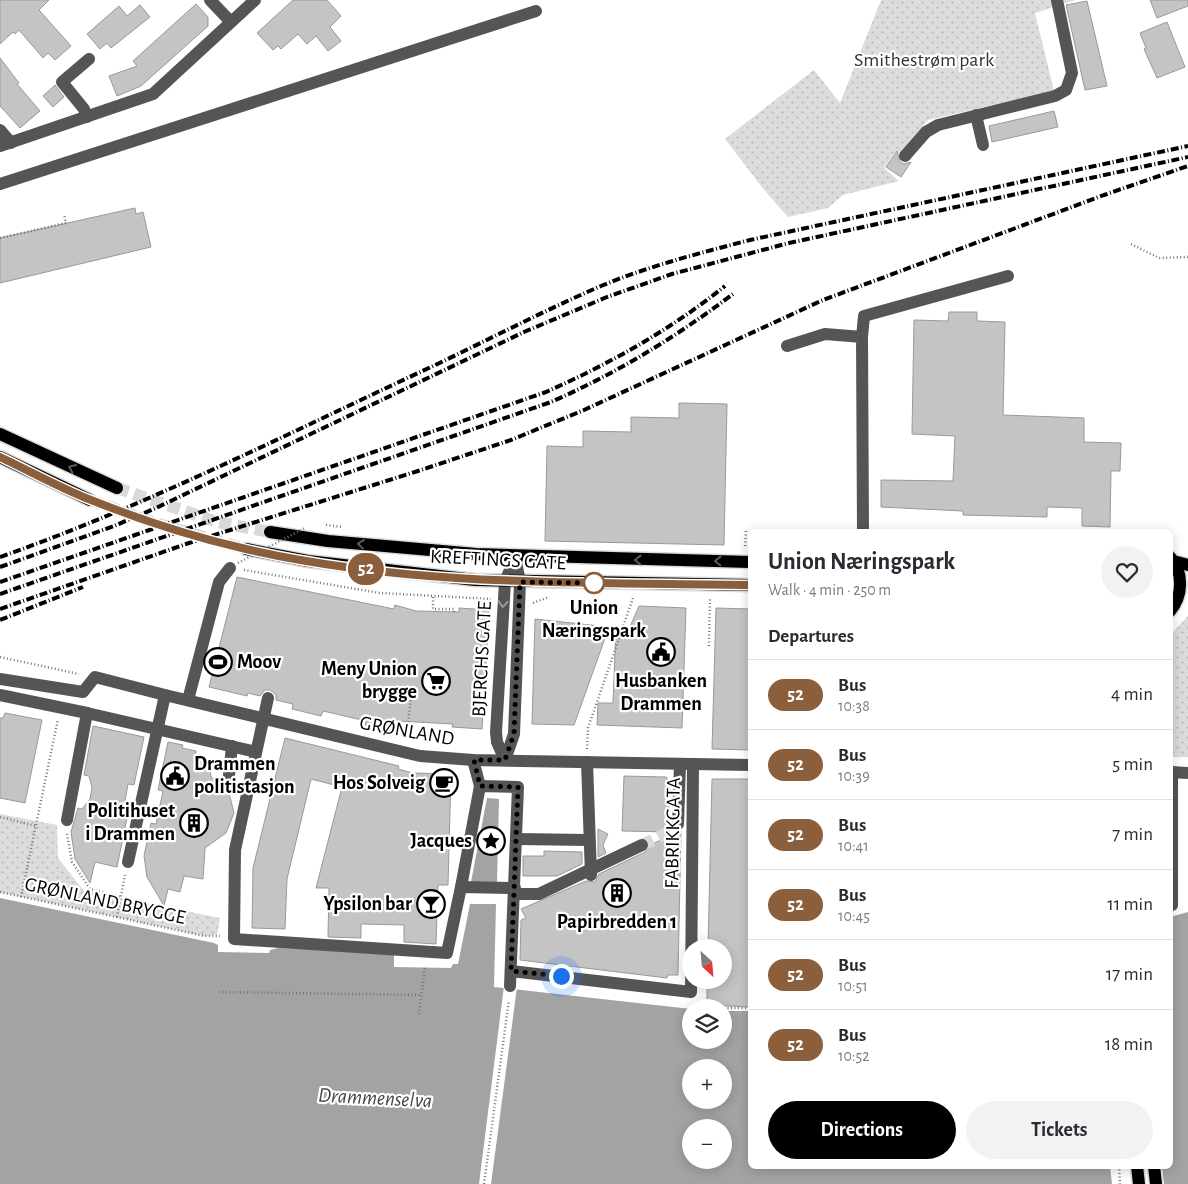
<!DOCTYPE html>
<meta charset="utf-8">
<style>
:root{--surface:#fff;--page:#f2f2f3;--text:#2b2b33;--muted:#7c7c81;--line:#e1e1e2;--accent:#000}
body{margin:0;font-family:"Alegreya Sans",sans-serif;background:var(--page);color:var(--text);height:100vh;display:flex;flex-direction:column;font-size:19px;white-space:nowrap}
*{box-sizing:border-box;margin:0}
p{font-size:16px;color:var(--muted)}
.icon{flex:none;width:28px;height:28px;fill:none;stroke:currentColor;stroke-width:2;stroke-linecap:round;stroke-linejoin:round}
.map{position:relative;flex:1;overflow:hidden}
.panel{position:absolute;left:748px;top:529px;width:425px;height:640px;display:flex;flex-direction:column;background:var(--surface);border-radius:8px;box-shadow:0 2px 12px #0003}
.panel>*{flex:none}
.badge{padding:0 10px;border-radius:16px;font-size:18px;line-height:32px}
.needle{width:32px;rotate:154deg}
.tools{position:absolute;left:682px;top:939px;display:grid;gap:10px}
.tools a{display:grid;place-items:center;width:50px;height:50px;border-radius:50%;background:var(--surface);box-shadow:0 2px 12px #0003;font-size:25px}
.you{position:absolute;width:25px;height:25px;margin:-12px;border:4px solid #fff;border-radius:50%;background:#1a73e8;box-shadow:0 0 0 8px #1a73e833}
.map>.badge{position:absolute;translate:-50% -50%;box-shadow:0 0 0 2px #fff}
h2{padding:0 20px;font-size:19px;line-height:45px}
.round{display:grid;place-items:center;flex:none;width:52px;height:52px;border-radius:26px;background:var(--page)}
.head{display:flex;align-items:center;justify-content:space-between;height:85px;padding:0 20px}
h1{font-size:24px;font-weight:600;line-height:38px}
.button{display:flex;gap:10px;margin-top:auto;padding:10px 20px}
.button a{flex:1;height:58px;border-radius:30px;background:var(--accent);color:#fff;font-size:20px;font-weight:600;line-height:58px;text-align:center}
.button a+a{background:var(--page);color:var(--text)}
ul{padding:0;list-style:none}
li{display:flex;align-items:center;gap:15px;height:70px;padding:0 20px;border-top:1px solid var(--line)}
li div{flex:1}
li b{display:block;font-size:19px}
li em{font-style:normal}
li .badge{min-width:55px;font-weight:700;text-align:center}
.map>svg:first-child{display:block}
.grass{fill:url(#grass-dots)}
.water{fill:#a3a3a3;fill-rule:evenodd}
.pier{fill:#fff}
.building{fill:#c4c4c4;stroke:#999}
.lines{fill:none;stroke-linecap:round;stroke-linejoin:round}
.minor-tunnel{stroke:#d9d9d9;stroke-width:12;stroke-dasharray:12 6;stroke-linecap:butt}
.major-tunnel{stroke:#d9d9d9;stroke-width:12;stroke-dasharray:12 6;stroke-linecap:butt}
.major-casing{stroke:#dbdbdb;stroke-width:15}
.path{stroke:#777;stroke-width:2.5;stroke-dasharray:1 2.5;stroke-linecap:butt}
.minor{stroke:#555;stroke-width:12}
.major{stroke:#000;stroke-width:12}
.rail{stroke:#000;stroke-width:4;stroke-dasharray:8 2.5 1 2.5;stroke-linecap:butt}
.path-bridge{stroke:#777;stroke-width:2.5;stroke-dasharray:1 2.5;stroke-linecap:butt}
.oneway{stroke:#595959}
.oneway2{stroke:#999}
.line-casing{stroke:#fff;stroke-width:11}
.line{stroke:#8b5e3c;stroke-width:8}
.walk{stroke:#000;stroke-width:5;stroke-dasharray:0 9}
.stop-dot{fill:#fff;stroke:#8b5e3c;stroke-width:2.5}
.labels{text-anchor:middle;dominant-baseline:central;stroke-width:4.5;stroke-linejoin:round;paint-order:stroke}
.park-label{font-size:20px;fill:#333;stroke:#fff}
.street-label{font-size:20px;fill:#000;stroke:#fff}
.stop-label{font-size:20px;font-weight:bold;fill:#000;stroke:#fff}
.poi-label{font-size:20px;font-weight:bold;fill:#000;stroke:#fff;text-anchor:end}
.water-label{font-size:21px;font-style:italic;fill:#444;stroke:#fff}
</style>
<div class="map">
<svg width="1188" height="1184" viewBox="0 0 1188 1184">
<defs>
<pattern id="grass-dots" width="8" height="8" patternUnits="userSpaceOnUse" patternTransform="scale(1.25)"><rect width="8" height="8" fill="#dcdcdc"/><path d="M2 2h.1M6 6h.1" fill="none" stroke="#bbb" stroke-width="1.8" stroke-linecap="round"/></pattern>
</defs>
<rect width="100%" height="100%" fill="#fff"/>
<g class="grass">
<path d="M881 0H1076L1035 13 1054 91 928 120 900 154 895 152 884 168 899 181 843 195 828 208 788 217 765 191 725 139 814 70 840 103Z"/>
<path d="M1188 616V757H1170V638L1174 631Z"/>
<path d="M0 814 57 825 58 858 84 891 220 918 217 935 204 936 0 892Z"/>
</g>
<g class="water">
<path d="M487 798 499 799 497 883 471 882Z"/>
<path d="M0 898 214 943 218 945V952L269 953 270 950 278 948 394 951V967L451 968 453 964H458L470 904H496L494 987 691 1009V1040H724V1011H750V1166H1170V917L1188 912V1184H0ZM691 1068H724V1100H691ZM691 1128H724V1160H691Z"/>
</g>
<g class="pier">
<path d="M504 986 517 987 491 1184H479Z"/>
<path d="M1110 1166H1162L1164 1184H1112Z"/>
</g>
<g class="building">
<path d="M0 0H49L39 10 71 46 55 60 48 53 43 58 19 30 15 34 13 32 0 44Z"/>
<path d="M293 0H327L341 16 330 27 341 41 328 51 316 36 307 44 298 34 281 49 278 46 273 50 257 33Z"/>
<path d="M1150 0H1188V6L1157 18Z"/>
<path d="M1087 1 1107 86 1085 90 1066 5Z"/>
<path d="M196 4 208 17V26L141 86 117 96 109 76 137 66 133 61Z"/>
<path d="M140 5 150 17 111 48 107 43 100 49 87 34 119 6 127 16Z"/>
<path d="M1167 22 1185 67 1157 78 1144 49 1146 48 1140 33Z"/>
<path d="M0 58 19 83 17 84 40 111 20 128 0 106Z"/>
<path d="M55 85 64 97 53 107 43 96Z"/>
<path d="M1054 111 1058 127 992 142 989 126Z"/>
<path d="M897 151 900 162 904 164 911 162 901 177 886 167Z"/>
<path d="M135 208 136 214 143 212 151 247 0 283V238Z"/>
<path d="M949 312H977V321L1005 322 1003 415 1084 418V442L1121 443 1120 471H1111L1110 527 1082 526V508L1047 507V517L963 515V511L881 507V480L953 481 955 436 912 434 914 320 948 321Z"/>
<path d="M679 403 727 404 724 545 545 541 547 446 583 447V431L631 432V417L679 418Z"/>
<path d="M237 577 394 609 395 605 416 611 459 612V608L489 610 482 729 452 727 453 724 397 721 394 734 365 727 366 721 323 711 321 716 292 709 293 704 276 700V695L270 690H265L260 696 248 693 247 696 209 687Z"/>
<path d="M639 606 686 608 682 728 597 725 598 703H613L616 627 629 629Z"/>
<path d="M716 608 750 609V750L712 749Z"/>
<path d="M535 619 609 627 574 725 532 724Z"/>
<path d="M5 713 42 720 25 803 0 798V718H3Z"/>
<path d="M93 726 144 737 134 785 128 784 122 818H127L117 867 95 862 90 883 75 859 71 832 78 808 82 809 90 799 92 787 89 776 84 775Z"/>
<path d="M285 738 399 766 398 769 413 773 451 774 448 885H438L436 944 404 942V925L361 924V938L328 937 329 888H316L342 787 311 779 287 879 285 929 252 928 253 868Z"/>
<path d="M168 742 183 745 182 748 196 751 195 758 209 761 211 777 220 783 223 791 229 793 234 813 226 833 205 848 203 879 184 876 180 892 168 889 164 906 147 877 144 856 151 823 156 824 163 791 158 790Z"/>
<path d="M624 776 666 777 670 782 669 832 622 831Z"/>
<path d="M712 779H750L749 1007 707 1005V980H724V948H708Z"/>
<path d="M598 829 608 834 603 845 606 853 598 857Z"/>
<path d="M681 831 678 975H668L667 978 520 960 521 920 526 918 521 909 586 881 595 882 599 874 645 852 650 845Z"/>
<path d="M544 851 582 852V864L557 876H523V856H544Z"/>
</g>
<g class="lines">
<path class="minor-tunnel" d="M642 845 669 832"/>
<g class="major-tunnel">
<path d="M117 488 217 522 270 532"/>
<path d="M90 500 155 523 246 549"/>
</g>
<defs>
<g id="major">
<path d="M0 434 117 488"/>
<path d="M0 457 90 500"/>
<path d="M270 532 328 541 476 554 750 562"/>
<path d="M246 549 308 561 475 580 750 585"/>
<path d="M1170 557C1184 572 1183 596 1170 611"/>
<path d="M1173 561 1188 565"/>
<path d="M1137 1166 1139 1184"/>
<path d="M1154 1166 1156 1184"/>
</g>
</defs>
<use href="#major" class="major-casing"/>
<g class="path">
<path d="M0 238 66 223 64 214"/>
<path d="M1131 244 1159 258 1188 257"/>
<path d="M326 525 343 527"/>
<path d="M745 546 746 530"/>
<path d="M244 570 380 593 491 599"/>
<path d="M433 597V609H454V612"/>
<path d="M533 603 549 597"/>
<path d="M709 646 710 598"/>
<path d="M0 657 79 674"/>
<path d="M408 722 411 699"/>
<path d="M587 749 588 728 633 598"/>
<path d="M0 817 36 826"/>
<path d="M67 834 72 862 90 889 121 897"/>
<path d="M0 892 204 936H220"/>
<path d="M21 897 58 719"/>
<path d="M117 917 125 875"/>
<path d="M219 992 421 995"/>
<path d="M701 1001 707 1007 722 1008"/>
<path d="M724 1008H750"/>
<path d="M419 1014 425 967"/>
<path d="M1119 1166 1120 1184"/>
<path d="M484 1184 509 1000"/>
</g>
<g class="minor">
<path d="M210 0 231 22"/>
<path d="M976 115 983 145"/>
<path d="M87 117 84 109 62 82 89 59"/>
<path d="M0 130 11 143"/>
<path d="M0 146 153 94 255 0"/>
<path d="M905 156 926 132 938 125 1055 96 1066 90 1072 73 1057 0"/>
<path d="M0 184 536 11"/>
<path d="M862 337 864 316 1008 276"/>
<path d="M787 346 825 334 862 337 863 531"/>
<path d="M0 679 83 692 95 677 165 695 420 756 473 760 750 765"/>
<path d="M0 695 87 713"/>
<path d="M268 698 235 850 234 939 447 953 461 887 515 888"/>
<path d="M188 700 219 582 230 568"/>
<path d="M473 760 480 786"/>
<path d="M505 760 497 742 496 732 505 582 515 557"/>
<path d="M505 760 514 734 520 582 515 557"/>
<path d="M587 762 591 875"/>
<path d="M1170 772 1188 773"/>
<path d="M228 785 232 746"/>
<path d="M67 820 87 713 256 752"/>
<path d="M678 824 680 764"/>
<path d="M516 839 588 840"/>
<path d="M128 862 165 695"/>
<path d="M461 887 480 786 518 787 510 986"/>
<path d="M515 894H539L642 845"/>
<path d="M1170 906 1172 905V772"/>
<path d="M511 971 691 992 693 764"/>
</g>
<use href="#major" class="major"/>
<g class="rail">
<path d="M0 557C148 505 289 433 431 367 488 340 543 311 601 286 649 266 700 253 750 240L1188 146"/>
<path d="M0 567 114 526 156 508 524 332 607 297 672 274 789 243 1188 157"/>
<path d="M0 582 546 392C611 363 670 330 725 286"/>
<path d="M0 594 551 402C617 373 676 337 733 294"/>
<path d="M0 609 189 543 418 471 511 440 584 410 823 300 1104 195 1188 166"/>
<path d="M0 620 83 587"/>
</g>
<path class="path-bridge" d="M238 563 305 528"/>
</g>
<defs><path id="oneway-chevron" d="M-2-3.5L2.5 0L-2 3.5" fill="none" stroke-width="1.6" stroke-linecap="round" stroke-linejoin="round" transform="scale(1.25)"/></defs>
<g class="oneway">
<use href="#oneway-chevron" transform="translate(72 468) rotate(-155)"/>
<use href="#oneway-chevron" transform="translate(361 544) rotate(-174)"/>
<use href="#oneway-chevron" transform="translate(638 560) rotate(-179)"/>
<use href="#oneway-chevron" transform="translate(718 561) rotate(-179)"/>
</g>
<use class="oneway2" href="#oneway-chevron" transform="translate(503 604) rotate(94)"/>
<g class="lines">
<defs>
<path id="line" d="M0 457C30 471 60 488 91 500 141 520 193 537 246 549 411 587 581 582 750 585"/>
</defs>
<use href="#line" class="line-casing"/>
<use href="#line" class="line"/>
<path class="walk" d="M561 976 511 971 518 787 480 786 474 760H505L514 734 520 582 594 583"/>
</g>
<defs>
<symbol id="civic-ring" viewBox="-11 -11 22 22"><circle r="9.5" fill="#fff" stroke="#000" stroke-width="1.5"/><path d="M-.6-6.5H3V-4.5H.6V-3L4-1V1h2V6H-6V1h2V-1L-.6-3ZM-1.2 2.5V6h2.4V2.5Z" fill="#000"/></symbol>
<symbol id="stadium-ring" viewBox="-11 -11 22 22"><circle r="9.5" fill="#fff" stroke="#000" stroke-width="1.5"/><path d="M0-5a6.5 5 0 1 0 0 10a6.5 5 0 1 0 0-10ZM-3.5-1.8h7v3.6h-7Z" fill="#000"/></symbol>
<symbol id="supermarket-ring" viewBox="-11 -11 22 22"><circle r="9.5" fill="#fff" stroke="#000" stroke-width="1.5"/><path d="M-6-5.5h2.5l.6 2H6L4.5 2H-2.5L-4.4-4H-6ZM-1.5 3.2a1.3 1.3 0 1 0 .1 0ZM3 3.2a1.3 1.3 0 1 0 .1 0Z" fill="#000"/></symbol>
<symbol id="cafe-ring" viewBox="-11 -11 22 22"><circle r="9.5" fill="#fff" stroke="#000" stroke-width="1.5"/><path d="M-5.5-4.5H6V0H3Q3 3.5 0 3.5H-2.5Q-5.5 3.5-5.5 0ZM3-3.2v2h1.7v-2ZM-6 4.5H4V6H-6Z" fill="#000"/></symbol>
<symbol id="building-ring" viewBox="-11 -11 22 22"><circle r="9.5" fill="#fff" stroke="#000" stroke-width="1.5"/><path d="M-4-6H4V6H1V3H-1V6H-4ZM-2.5-4.3h1.7v1.8h-1.7ZM.8-4.3h1.7v1.8H.8ZM-2.5-1h1.7V.8h-1.7ZM.8-1h1.7V.8H.8Z" fill="#000"/></symbol>
<symbol id="sight-ring" viewBox="-11 -11 22 22"><circle r="9.5" fill="#fff" stroke="#000" stroke-width="1.5"/><path d="M0-6L1.8-2.2L6-1.7L2.9 1.2L3.7 5.4L0 3.3L-3.7 5.4L-2.9 1.2L-6-1.7L-1.8-2.2Z" fill="#000"/></symbol>
<symbol id="bar-ring" viewBox="-11 -11 22 22"><circle r="9.5" fill="#fff" stroke="#000" stroke-width="1.5"/><path d="M-6-5H6L.8 .8V4.5H3.5V6h-7V4.5H-.8V.8Z" fill="#000"/></symbol>
</defs>
<g fill-rule="evenodd">
<use href="#civic-ring" x="645" y="636" width="32" height="32"/>
<use href="#stadium-ring" x="202" y="646" width="32" height="32"/>
<use href="#supermarket-ring" x="420" y="665" width="32" height="32"/>
<use href="#civic-ring" x="159" y="760" width="32" height="32"/>
<use href="#cafe-ring" x="428" y="767" width="32" height="32"/>
<use href="#building-ring" x="178" y="807" width="32" height="32"/>
<use href="#sight-ring" x="475" y="825" width="32" height="32"/>
<use href="#building-ring" x="601" y="877" width="32" height="32"/>
<use href="#bar-ring" x="415" y="888" width="32" height="32"/>
</g>
<circle class="stop-dot" cx="594" cy="583" r="10"/>
<g class="labels">
<g class="park-label">
<text x="924" y="60">Smithestrøm park</text>
</g>
<g class="street-label">
<text transform="translate(498 560) rotate(3)">KREFTINGS GATE</text>
<text transform="translate(482 659) rotate(-87)">BJERCHS GATE</text>
<text transform="translate(407 731) rotate(10)">GRØNLAND</text>
<text transform="translate(673 833) rotate(-89)">FABRIKKGATA</text>
<text transform="translate(105 901) rotate(12)">GRØNLAND BRYGGE</text>
</g>
<g class="stop-label">
<text x="594" y="608">Union<tspan x="594" dy="23">Næringspark</tspan></text>
</g>
<g class="poi-label">
<text x="237" y="662" text-anchor="start">Moov</text>
<text x="417" y="669">Meny Union<tspan x="417" dy="23">brygge</tspan></text>
<text x="661" y="681" text-anchor="middle">Husbanken<tspan x="661" dy="23">Drammen</tspan></text>
<text x="194" y="764" text-anchor="start">Drammen<tspan x="194" dy="23">politistasjon</tspan></text>
<text x="425" y="783">Hos Solveig</text>
<text x="175" y="811">Politihuset<tspan x="175" dy="23">i Drammen</tspan></text>
<text x="472" y="841">Jacques</text>
<text x="412" y="904">Ypsilon bar</text>
<text x="617" y="922" text-anchor="middle">Papirbredden 1</text>
</g>
<g class="water-label">
<text transform="translate(375 1098) rotate(3)">Drammenselva</text>
</g>
</g>
</svg>
<div class="tools">
<a><svg class="needle" viewBox="-14 -14 28 28"><path d="M0-13l5 13h-10z" fill="#e53935"/><path d="M0 13l5-13h-10z" fill="#7c7c81"/></svg></a>
<a><svg class="icon" aria-label="layers" viewBox="0 0 24 24"><path d="M12 4l9 5-9 5-9-5zM3 14l9 5 9-5"/></svg></a>
<a>+</a>
<a>−</a>
</div>
<div class="you" style="left:561px;top:976px"></div>
<b class="badge" style="left:366px;top:569px;background:#8b5e3c;color:#fff">52</b>
<section class="panel">
<div class="head"><div><h1>Union Næringspark</h1><p>Walk · 4 min · 250 m</p></div><a class="round"><svg class="icon" aria-label="heart" viewBox="0 0 24 24"><path d="M12 20l-8-8c-3-5 5-10 8-4 3-6 11-1 8 4z"/></svg></a></div>
<h2>Departures</h2>
<ul>
<li><span class="badge" style="background:#8b5e3c;color:#fff">52</span><div><b>Bus</b><p>10:38</p></div><em>4 min</em></li>
<li><span class="badge" style="background:#8b5e3c;color:#fff">52</span><div><b>Bus</b><p>10:39</p></div><em>5 min</em></li>
<li><span class="badge" style="background:#8b5e3c;color:#fff">52</span><div><b>Bus</b><p>10:41</p></div><em>7 min</em></li>
<li><span class="badge" style="background:#8b5e3c;color:#fff">52</span><div><b>Bus</b><p>10:45</p></div><em>11 min</em></li>
<li><span class="badge" style="background:#8b5e3c;color:#fff">52</span><div><b>Bus</b><p>10:51</p></div><em>17 min</em></li>
<li><span class="badge" style="background:#8b5e3c;color:#fff">52</span><div><b>Bus</b><p>10:52</p></div><em>18 min</em></li>
</ul>
<div class="button"><a>Directions</a><a>Tickets</a></div>
</section>
</div>
